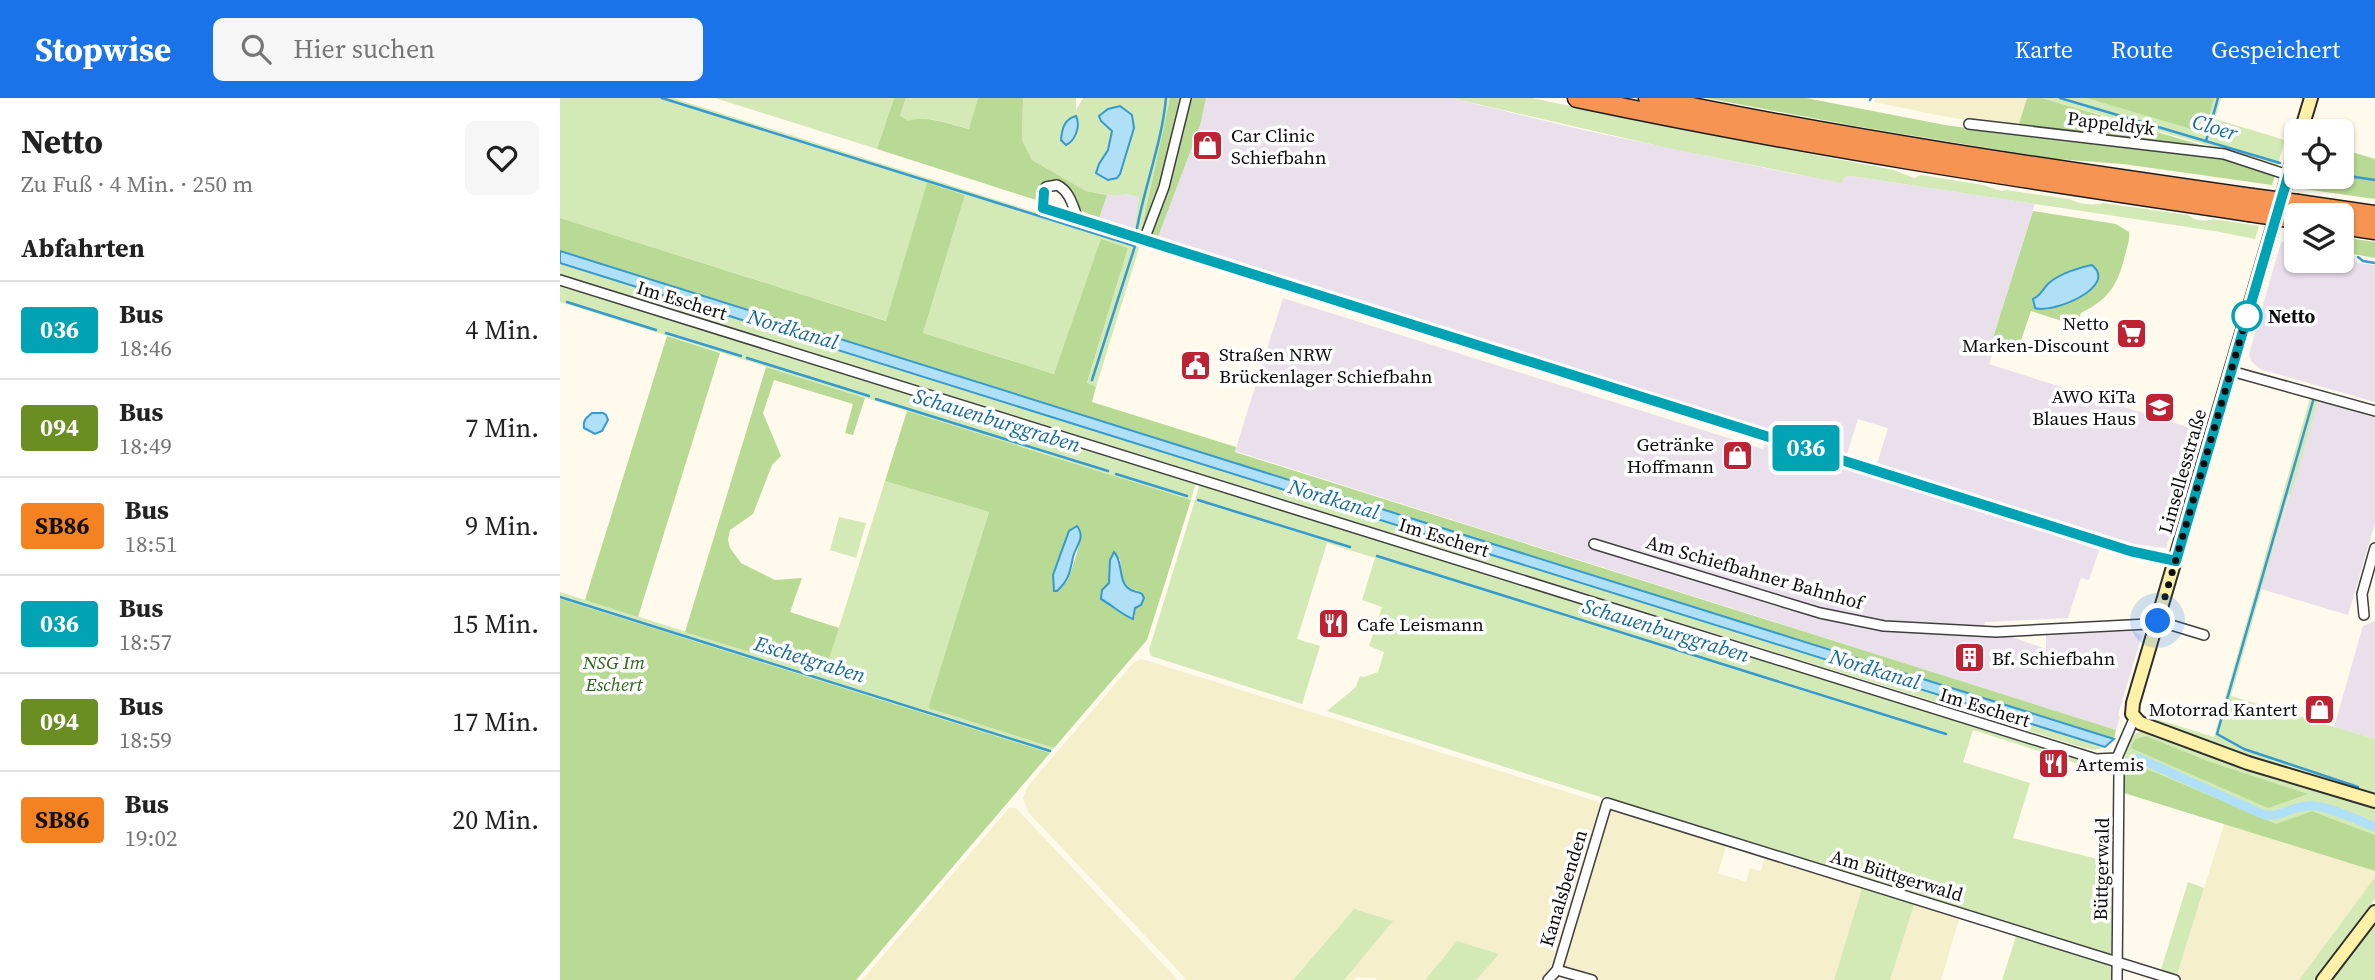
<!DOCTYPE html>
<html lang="de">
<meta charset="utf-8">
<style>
:root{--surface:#fff;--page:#f6f6f6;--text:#222;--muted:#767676;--line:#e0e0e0;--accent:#1a73e8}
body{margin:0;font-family:"Source Serif 4",serif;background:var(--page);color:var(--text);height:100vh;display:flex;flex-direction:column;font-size:26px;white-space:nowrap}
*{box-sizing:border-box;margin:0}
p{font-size:23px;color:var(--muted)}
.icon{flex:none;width:38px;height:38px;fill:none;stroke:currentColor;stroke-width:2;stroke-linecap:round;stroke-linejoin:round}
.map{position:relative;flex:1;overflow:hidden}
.panel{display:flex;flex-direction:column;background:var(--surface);width:560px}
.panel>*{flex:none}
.badge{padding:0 14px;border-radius:5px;font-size:24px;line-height:46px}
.tools{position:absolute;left:1724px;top:21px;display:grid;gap:14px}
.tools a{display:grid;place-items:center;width:70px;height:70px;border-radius:10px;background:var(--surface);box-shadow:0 2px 5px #0004;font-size:35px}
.you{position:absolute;width:35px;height:35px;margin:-18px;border:5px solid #fff;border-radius:50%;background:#1a73e8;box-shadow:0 0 0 10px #1a73e833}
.map>.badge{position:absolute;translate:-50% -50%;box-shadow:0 0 0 4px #fff}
h2{padding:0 21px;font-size:26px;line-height:63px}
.round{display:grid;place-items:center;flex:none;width:74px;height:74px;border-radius:10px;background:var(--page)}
.head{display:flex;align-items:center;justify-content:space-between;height:119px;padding:0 21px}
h1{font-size:33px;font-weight:700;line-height:52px}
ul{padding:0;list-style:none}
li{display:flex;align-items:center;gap:21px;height:98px;padding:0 21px;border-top:2px solid var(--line)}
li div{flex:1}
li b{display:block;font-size:26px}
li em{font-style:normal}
li .badge{min-width:77px;font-weight:700;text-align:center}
header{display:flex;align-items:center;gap:42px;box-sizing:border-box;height:98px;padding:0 35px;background:var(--accent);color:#fff}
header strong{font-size:33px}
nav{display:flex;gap:38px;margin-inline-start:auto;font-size:24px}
.search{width:490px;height:63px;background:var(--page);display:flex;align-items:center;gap:18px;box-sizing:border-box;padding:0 24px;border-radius:10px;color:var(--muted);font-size:26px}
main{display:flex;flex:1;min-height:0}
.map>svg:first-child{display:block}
.industrial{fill:#eae0ec}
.farmland{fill:#f5efcc}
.green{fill:#d3e9b6;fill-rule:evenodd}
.forest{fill:#b8da95;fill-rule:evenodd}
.water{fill:#b0e0f7;stroke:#369acf;stroke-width:2}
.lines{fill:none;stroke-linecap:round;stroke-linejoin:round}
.stream{stroke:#369acf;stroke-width:2.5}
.canal{stroke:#b0e0f7;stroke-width:9}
.street-casing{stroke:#3f3f3f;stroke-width:12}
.secondary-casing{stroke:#2e2e2e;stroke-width:16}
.highway-casing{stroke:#1d1d1d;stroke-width:21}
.street{stroke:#fff;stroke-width:9}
.secondary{stroke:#fff1a7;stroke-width:12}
.highway{stroke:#f69553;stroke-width:18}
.highway-bridge-casing{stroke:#1d1d1d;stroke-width:21;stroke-linecap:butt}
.highway-bridge{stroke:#f69553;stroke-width:18}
.line-casing{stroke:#fff;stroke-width:16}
.line{stroke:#00a3b4;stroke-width:10}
.walk{stroke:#0c0c0c;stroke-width:7;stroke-dasharray:0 12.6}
.stop-dot{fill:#fff;stroke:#00a3b4;stroke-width:3.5}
.labels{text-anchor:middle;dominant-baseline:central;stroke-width:7;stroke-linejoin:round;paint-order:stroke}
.street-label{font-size:19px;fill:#0c0c0c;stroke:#fff}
.poi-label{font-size:19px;fill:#0c0c0c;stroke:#fff;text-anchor:start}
.stop-label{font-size:19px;font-weight:bold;fill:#0c0c0c;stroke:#fff;text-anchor:start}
.park-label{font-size:19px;font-style:italic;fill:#2f651c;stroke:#fff}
.water-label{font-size:21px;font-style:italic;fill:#156a9f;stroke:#fff}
</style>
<header>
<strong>Stopwise</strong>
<div class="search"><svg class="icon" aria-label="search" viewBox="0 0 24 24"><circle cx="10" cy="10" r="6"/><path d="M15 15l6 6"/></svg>Hier suchen</div>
<nav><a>Karte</a><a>Route</a><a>Gespeichert</a></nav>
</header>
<main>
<section class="panel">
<div class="head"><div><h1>Netto</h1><p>Zu Fuß · 4 Min. · 250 m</p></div><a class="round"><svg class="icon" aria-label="heart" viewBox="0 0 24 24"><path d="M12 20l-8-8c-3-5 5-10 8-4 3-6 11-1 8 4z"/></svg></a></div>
<h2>Abfahrten</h2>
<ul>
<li><span class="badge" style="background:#00a3b4;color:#fff">036</span><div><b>Bus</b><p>18:46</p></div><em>4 Min.</em></li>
<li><span class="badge" style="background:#6b8e23;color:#fff">094</span><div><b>Bus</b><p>18:49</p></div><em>7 Min.</em></li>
<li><span class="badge" style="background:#f58220;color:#111">SB86</span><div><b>Bus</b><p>18:51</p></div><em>9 Min.</em></li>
<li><span class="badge" style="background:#00a3b4;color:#fff">036</span><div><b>Bus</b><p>18:57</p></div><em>15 Min.</em></li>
<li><span class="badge" style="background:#6b8e23;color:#fff">094</span><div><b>Bus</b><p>18:59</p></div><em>17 Min.</em></li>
<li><span class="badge" style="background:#f58220;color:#111">SB86</span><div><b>Bus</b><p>19:02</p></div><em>20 Min.</em></li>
</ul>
</section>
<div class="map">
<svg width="1815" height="882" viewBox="0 0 1815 882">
<rect width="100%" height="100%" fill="#fffaec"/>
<g class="industrial">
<path d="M646 0H891L1023 32 1229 75 1282 84 1284 79 1291 78 1475 106 1432 243 1435 247 1429 266 1640 333 1606 450 1567 445 1317 366 1328 330 1298 321 1287 356 598 139 640 28Z"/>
<path d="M566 96 579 99 574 133 539 121 547 97 555 98Z"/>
<path d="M1721 144 1736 146V163H1782V154L1791 156 1798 165 1815 167V304L1700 271 1691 263 1689 256Z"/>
<path d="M723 200 1203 351 1205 345 1540 450 1529 482 1521 480 1508 520 1425 524 1424 529 1486 551V537L1573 533 1582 537 1558 617 1560 619 1556 632 675 353Z"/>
<path d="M1758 302 1815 320V425L1788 517 1701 491Z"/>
<path d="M1815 523V641L1774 629 1803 528Z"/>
</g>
<g class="farmland">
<path d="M1315 0H1467L1458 29 1387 19 1314 4Z"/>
<path d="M582 561 1039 704 1043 711 993 873 985 882H916L938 856 897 843 865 882H816V880L796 879 793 882H784L832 823 794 811 733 882H627L468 714 463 700 468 688 574 564Z"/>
<path d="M1054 709 1167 745 1158 775 1186 784 1190 770 1201 773 1205 757 1303 787 1274 882H1041L1004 871 1001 865 1048 712Z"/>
<path d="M449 710H456L618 882H302Z"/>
<path d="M1664 726 1815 773V779L1739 882H1624L1616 880Z"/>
<path d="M1355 804 1400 818 1381 882H1330Z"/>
</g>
<g class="green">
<path d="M0 0H113L580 147 536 289 527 286 568 150 541 142 495 276 363 235 405 97 367 86 327 223 0 120Z"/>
<path d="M155 0H334L317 51Z"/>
<path d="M346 0H418L410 31C392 27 366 15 348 24L340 19Z"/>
<path d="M463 0H516V12L523 0H610L581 134 574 133 579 99 566 96 555 98 526 93 472 62 462 42ZM541 23 574 30 539 66 548 52 552 33Z"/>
<path d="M891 0H972L1105 28 1334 72 1354 80 1361 77 1423 87 1441 93 1446 92 1509 101C1519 106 1532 108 1543 105L1628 117C1635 123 1645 124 1653 121L1699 128 1695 141 1654 133 1291 78 1284 79 1282 85 1108 50Z"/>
<path d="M1482 0H1526L1645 34 1654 0H1661L1655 21 1725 42 1717 69 1675 55Z"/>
<path d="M0 165 1545 649 1535 652 1524 650 0 177Z"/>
<path d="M0 186 636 385 631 402 0 204Z"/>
<path d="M1750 300 1758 302 1731 396H1729L1671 598 1815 641V696C1754 683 1694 662 1636 641 1616 634 1594 628 1577 615L1654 639Z"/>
<path d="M325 383 429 414 368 610 494 650 490 655 122 539 0 882V494L264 577Z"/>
<path d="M640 386 1551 670 1553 677 1413 632 1403 664 1470 685 1453 740 1554 765 1552 857 1550 859 767 613 796 589 800 578 804 579 818 574 824 554 809 548 822 509 802 502 815 460 767 445 737 541 760 548 742 606 591 558 589 552Z"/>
<path d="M279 419 306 425 296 460 270 452Z"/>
<path d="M1584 633 1655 659 1815 710V737L1752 713 1716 727 1570 663 1568 677H1564L1566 648 1576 635ZM1586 638 1648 663 1747 696 1575 641Z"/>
<path d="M1815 779V801L1754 882H1739Z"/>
<path d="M1628 784 1644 790 1616 880 1600 875Z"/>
<path d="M1303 787 1355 804 1330 882H1274Z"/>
<path d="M794 811 833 823 784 882H733Z"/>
<path d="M1815 823V882H1769Z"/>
<path d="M1457 835 1552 865V882H1442Z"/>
<path d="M897 843 939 856 916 882H865Z"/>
</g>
<g class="forest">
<path d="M334 0H346L340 18 348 23C366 16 392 27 409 31L418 0H463L462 42 472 62 526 93 547 97 539 121C519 115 518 109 508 91L482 90 476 102 317 51Z"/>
<path d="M610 0H646L640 28 598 139 581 134Z"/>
<path d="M1146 0H1246L1385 27 1494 42 1645 58 1673 63 1715 77 1712 87 1563 66 1496 61 1306 30Z"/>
<path d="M1467 0H1482L1658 52 1597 43 1458 29Z"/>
<path d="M1526 0H1654L1645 35Z"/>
<path d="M1782 51 1815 61V101L1737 90 1740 79H1782Z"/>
<path d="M367 85 405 97 363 235 494 276 541 141 568 150 527 285 536 289 532 304 676 349 675 354 1556 632 1554 641 0 153V120L326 223Z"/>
<path d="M1473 113 1556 126 1569 134C1570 143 1567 149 1565 157 1558 187 1549 201 1521 215L1517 228 1471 213 1457 254 1435 247 1432 243ZM1528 167 1488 212H1478C1482 182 1503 176 1528 167Z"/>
<path d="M1782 139 1815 144V160L1782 154Z"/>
<path d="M107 238 160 255 78 519 25 502Z"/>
<path d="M206 269 305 300 293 337 285 335 293 306 214 282 203 315 221 358 212 367 193 416 170 432 168 442 170 450 181 465 215 482 242 480 230 514 279 530 264 577 125 534Z"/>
<path d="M347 313 631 402 587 542 494 650 368 610 429 414 325 383ZM521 437C520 446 511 477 506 485L493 477 502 456ZM560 461C562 476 562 490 578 493L580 509H575V519C563 519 553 507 541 501L542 492 549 485 550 462Z"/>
<path d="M0 501 490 655 296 882H0Z"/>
<path d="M1586 638 1648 663 1748 696 1708 710 1571 650 1575 641Z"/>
<path d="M1569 663 1716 726 1752 713 1815 737V773L1564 695V677H1568Z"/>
</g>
<g class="water">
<path d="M560 8 572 17 574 30 560 76 557 80 548 82 536 75 539 66 548 52 552 33 541 23 539 18 548 11Z"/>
<path d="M516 18C521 28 515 43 506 47L501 42C502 31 504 21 516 18Z"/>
<path d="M0 153 1554 641 1545 649 0 165Z"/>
<path d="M1532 167C1559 189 1492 216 1475 210L1473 201C1482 197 1483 190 1489 185 1499 176 1520 169 1532 167Z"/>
<path d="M32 315H43L46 317 48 322 42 333 35 336 24 330C23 322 26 320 32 315Z"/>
<path d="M517 428C526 440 516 447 513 459 510 474 509 482 497 493H494L493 477 509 433Z"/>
<path d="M554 454C564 464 557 485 571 492 575 494 579 494 582 496L584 500 581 507 575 510 573 521C562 517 552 507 541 501L542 492 549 485 550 462Z"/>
</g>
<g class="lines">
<g class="stream">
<path d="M102 0 575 148 532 282"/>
<path d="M1500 0 1720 65"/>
<path d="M1310 2 1311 0"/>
<path d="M1646 43 1658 0"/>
<path d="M1782 77 1815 82"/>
<path d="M577 130C585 87 602 44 606 0"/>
<path d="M1798 159 1803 163 1815 165"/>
<path d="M7 204 96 232"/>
<path d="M106 235 181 258"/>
<path d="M187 260 309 298"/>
<path d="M316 301 548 373"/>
<path d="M1753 303 1657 636 1684 651 1798 689"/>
<path d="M556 376 627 398"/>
<path d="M638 402 790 449"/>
<path d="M817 458 1386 636"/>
<path d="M0 499 490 653"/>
</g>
<path class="canal" d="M1578 660 1704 717C1723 719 1730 709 1747 708 1765 706 1797 722 1815 729"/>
<defs>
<g id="street">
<path d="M1409 26 1664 56 1728 77"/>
<path d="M518 121C513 109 510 93 497 87L486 89 484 94 483 110 1570 453 1616 463"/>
<path d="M584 142 604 89 626 0"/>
<path d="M0 182 1536 661 1557 660"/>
<path d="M1671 273 1815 313"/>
<path d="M1034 446 1260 515 1324 528 1436 534 1588 526 1598 523 1644 537"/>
<path d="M1804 517 1802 496 1815 450"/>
<path d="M1557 660 1559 674 1557 882"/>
<path d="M1557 660 1574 621"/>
<path d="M997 872 1032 882"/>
<path d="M988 882 997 872 1047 705 1615 882"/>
</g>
<g id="secondary">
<path d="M1741 33 1751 0"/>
<path d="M1736 51 1573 605 1572 616 1580 625 1688 665 1815 703"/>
<path d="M1763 882 1815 814"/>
</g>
<g id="highway">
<path d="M1017 0C1239 47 1464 81 1689 114"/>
<path d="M1088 0C1288 42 1490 71 1692 100"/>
<path d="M1738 106 1815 117"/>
<path d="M1782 127 1815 132"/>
</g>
</defs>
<use href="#street" class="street-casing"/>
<use href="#secondary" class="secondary-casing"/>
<use href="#highway" class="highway-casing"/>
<use href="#street" class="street"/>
<use href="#secondary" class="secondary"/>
<use href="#highway" class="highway"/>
<defs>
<g id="highway-bridge">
<path d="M1692 100 1738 106"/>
<path d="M1689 114 1735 121"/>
</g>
</defs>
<use href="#highway-bridge" class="highway-bridge-casing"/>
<use href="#highway-bridge" class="highway-bridge"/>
</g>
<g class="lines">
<defs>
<path id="line" d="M484 94 483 110 1570 453 1616 463 1736 51"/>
</defs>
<use href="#line" class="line-casing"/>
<use href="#line" class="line"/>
<path class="walk" d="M1598 523 1687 218"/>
</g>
<defs>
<symbol id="shop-square" viewBox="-11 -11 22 22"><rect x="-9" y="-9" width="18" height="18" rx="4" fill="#be2333" stroke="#fff"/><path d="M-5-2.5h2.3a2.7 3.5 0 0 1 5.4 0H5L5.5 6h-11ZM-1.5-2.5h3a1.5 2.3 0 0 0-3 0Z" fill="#fff"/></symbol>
<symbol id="supermarket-square" viewBox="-11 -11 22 22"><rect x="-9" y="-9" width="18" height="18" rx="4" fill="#be2333" stroke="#fff"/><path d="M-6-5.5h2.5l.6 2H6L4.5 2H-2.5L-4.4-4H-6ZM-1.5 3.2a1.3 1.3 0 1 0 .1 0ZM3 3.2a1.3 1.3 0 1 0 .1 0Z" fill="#fff"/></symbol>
<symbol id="civic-square" viewBox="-11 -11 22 22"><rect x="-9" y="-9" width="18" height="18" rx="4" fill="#be2333" stroke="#fff"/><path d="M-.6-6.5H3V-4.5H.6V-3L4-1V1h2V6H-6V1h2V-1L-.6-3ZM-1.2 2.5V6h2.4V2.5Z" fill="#fff"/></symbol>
<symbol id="school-square" viewBox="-11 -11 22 22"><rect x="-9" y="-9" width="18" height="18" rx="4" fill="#be2333" stroke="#fff"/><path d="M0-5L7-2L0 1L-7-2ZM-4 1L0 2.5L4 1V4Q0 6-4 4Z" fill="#fff"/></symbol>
<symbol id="restaurant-square" viewBox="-11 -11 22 22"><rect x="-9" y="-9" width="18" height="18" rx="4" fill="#be2333" stroke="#fff"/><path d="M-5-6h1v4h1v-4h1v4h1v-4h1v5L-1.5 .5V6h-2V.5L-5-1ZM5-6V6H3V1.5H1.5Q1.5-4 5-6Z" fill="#fff"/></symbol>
<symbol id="building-square" viewBox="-11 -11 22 22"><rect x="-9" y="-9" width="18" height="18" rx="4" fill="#be2333" stroke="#fff"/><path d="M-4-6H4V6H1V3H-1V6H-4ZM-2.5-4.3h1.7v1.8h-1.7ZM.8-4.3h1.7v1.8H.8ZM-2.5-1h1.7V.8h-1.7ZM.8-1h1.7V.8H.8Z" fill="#fff"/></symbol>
</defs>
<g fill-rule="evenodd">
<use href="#shop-square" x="630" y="30" width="35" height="35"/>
<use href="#supermarket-square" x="1554" y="218" width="35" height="35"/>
<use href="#civic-square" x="618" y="250" width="35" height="35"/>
<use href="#school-square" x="1582" y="292" width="35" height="35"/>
<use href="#shop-square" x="1160" y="340" width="35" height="35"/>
<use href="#restaurant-square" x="756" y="508" width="35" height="35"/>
<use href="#building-square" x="1392" y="542" width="35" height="35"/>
<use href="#shop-square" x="1742" y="594" width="35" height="35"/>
<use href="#restaurant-square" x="1476" y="648" width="35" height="35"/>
</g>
<circle class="stop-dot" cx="1687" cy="218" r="14"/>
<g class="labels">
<g class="street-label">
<text transform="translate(1551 25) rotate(7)">Pappeldyk</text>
<text transform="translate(122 202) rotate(17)">Im Eschert</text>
<text transform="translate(1622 373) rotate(-74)">Linsellesstraße</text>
<text transform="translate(884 439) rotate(17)">Im Eschert</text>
<text transform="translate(1195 474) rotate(16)">Am Schiefbahner Bahnhof</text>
<text transform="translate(1425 609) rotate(17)">Im Eschert</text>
<text transform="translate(1541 771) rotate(-89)">Büttgerwald</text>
<text transform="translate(1337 777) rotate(17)">Am Büttgerwald</text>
<text transform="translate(1003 790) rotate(-73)">Kanalsbenden</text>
</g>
<g class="poi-label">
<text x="671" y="37">Car Clinic<tspan x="671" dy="22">Schiefbahn</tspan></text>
<text x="1549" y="225" text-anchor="end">Netto<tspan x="1549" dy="22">Marken-Discount</tspan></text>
<text x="659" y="256">Straßen NRW<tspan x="659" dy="22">Brückenlager Schiefbahn</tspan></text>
<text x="1576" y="298" text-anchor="end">AWO KiTa<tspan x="1576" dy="22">Blaues Haus</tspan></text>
<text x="1154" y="346" text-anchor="end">Getränke<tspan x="1154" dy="22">Hoffmann</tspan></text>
<text x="797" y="526">Cafe Leismann</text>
<text x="1432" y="560">Bf. Schiefbahn</text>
<text x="1737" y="611" text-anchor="end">Motorrad Kantert</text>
<text x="1516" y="666">Artemis</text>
</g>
<g class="stop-label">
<text x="1708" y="218">Netto</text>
</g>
<g class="park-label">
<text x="54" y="564">NSG Im<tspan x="54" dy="22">Eschert</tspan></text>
</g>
<g class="water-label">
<text transform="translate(1655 29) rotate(17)">Cloer</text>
<text transform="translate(233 231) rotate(17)">Nordkanal</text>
<text transform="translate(437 322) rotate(17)">Schauenburggraben</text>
<text transform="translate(774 401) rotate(17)">Nordkanal</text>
<text transform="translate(1106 532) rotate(17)">Schauenburggraben</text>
<text transform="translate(250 561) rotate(17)">Eschetgraben</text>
<text transform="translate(1315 571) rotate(17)">Nordkanal</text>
</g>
</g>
</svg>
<div class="tools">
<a><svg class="icon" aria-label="locate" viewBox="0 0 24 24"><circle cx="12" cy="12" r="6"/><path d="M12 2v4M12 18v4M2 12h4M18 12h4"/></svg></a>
<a><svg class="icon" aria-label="layers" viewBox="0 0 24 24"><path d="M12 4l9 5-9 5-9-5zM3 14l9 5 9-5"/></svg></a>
</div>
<div class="you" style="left:1598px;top:523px"></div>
<b class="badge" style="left:1246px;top:350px;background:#00a3b4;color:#fff">036</b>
</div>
</main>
